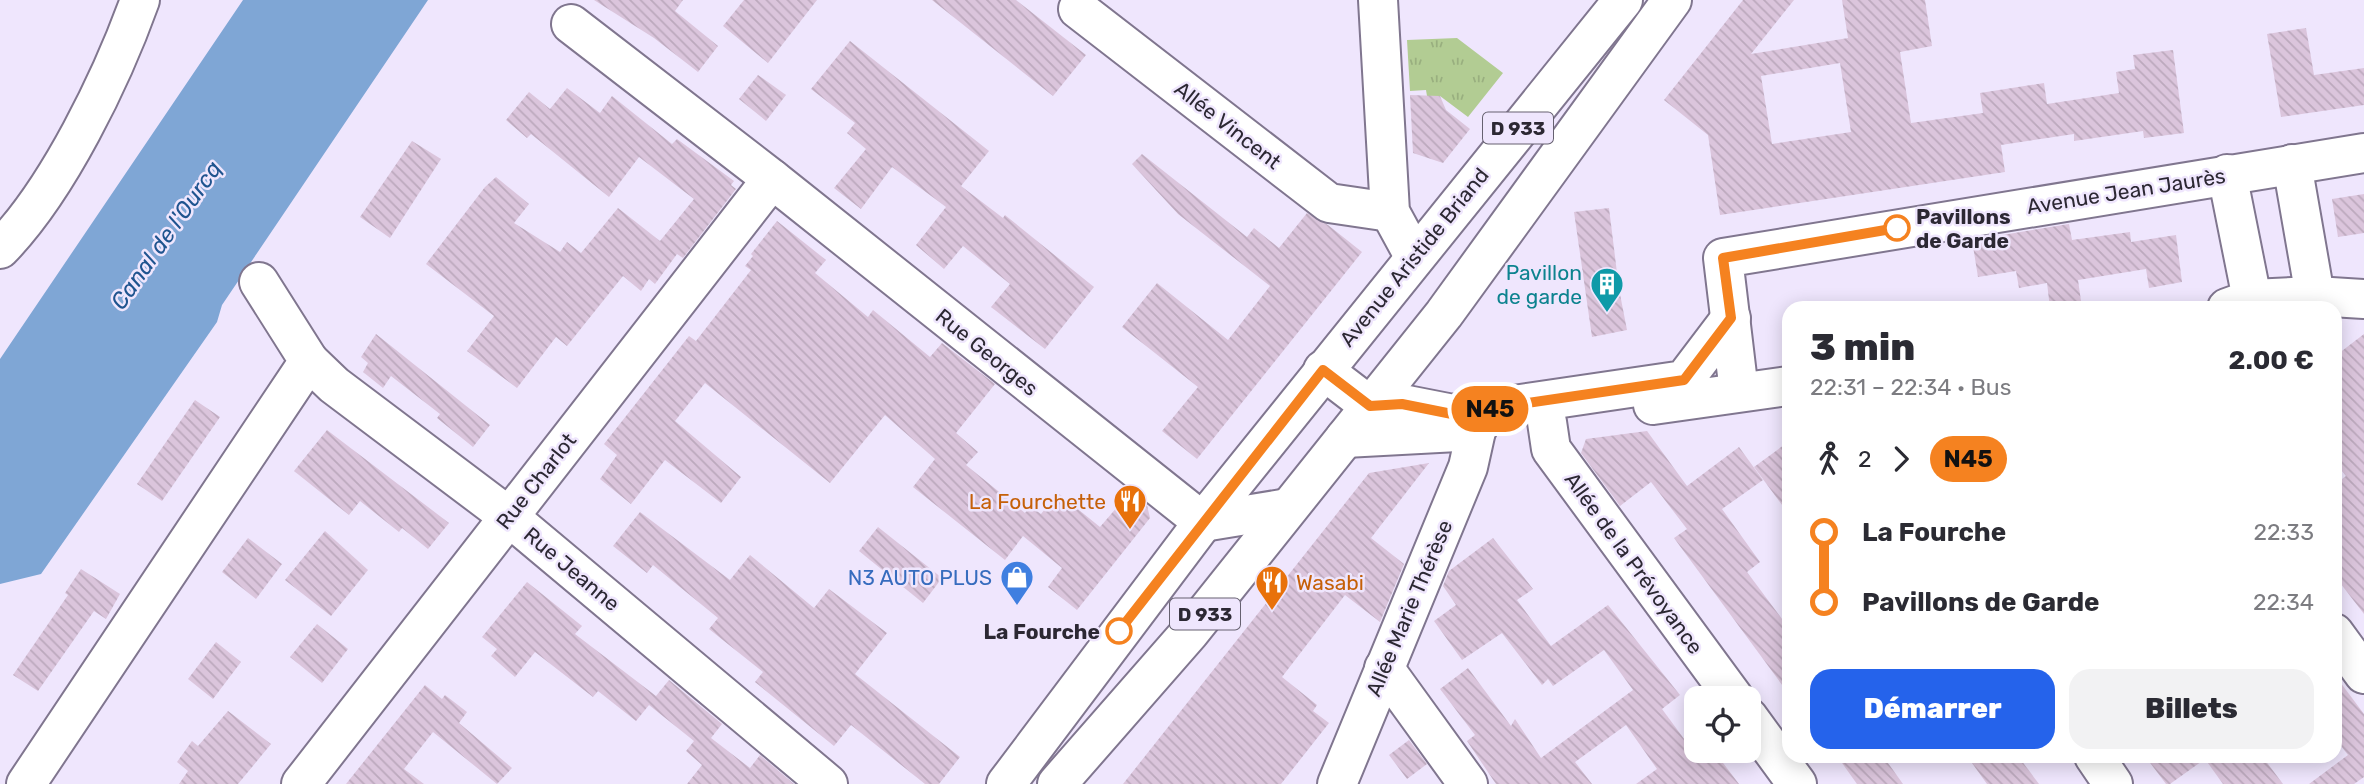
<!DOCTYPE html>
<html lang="fr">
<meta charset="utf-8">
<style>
:root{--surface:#fff;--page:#f2f2f3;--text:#2b2b33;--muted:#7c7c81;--accent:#2563eb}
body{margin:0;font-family:Rubik,sans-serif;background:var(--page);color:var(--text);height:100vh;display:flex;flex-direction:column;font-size:26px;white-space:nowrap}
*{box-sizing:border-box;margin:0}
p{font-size:23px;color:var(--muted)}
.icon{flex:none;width:38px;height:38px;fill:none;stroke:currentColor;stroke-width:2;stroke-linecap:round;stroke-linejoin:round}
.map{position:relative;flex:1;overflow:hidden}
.side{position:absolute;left:1782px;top:301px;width:560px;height:462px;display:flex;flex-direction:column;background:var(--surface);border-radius:21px;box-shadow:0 4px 18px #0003}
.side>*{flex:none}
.badge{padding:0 14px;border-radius:23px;font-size:24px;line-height:46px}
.buttons{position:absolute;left:1684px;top:686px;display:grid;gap:14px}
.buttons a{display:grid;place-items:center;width:77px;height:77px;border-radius:14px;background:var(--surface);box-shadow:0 4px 18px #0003;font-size:35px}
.map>.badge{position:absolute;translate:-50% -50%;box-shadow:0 0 0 4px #fff}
.legs{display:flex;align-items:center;gap:10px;height:77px;padding:0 28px;font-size:23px}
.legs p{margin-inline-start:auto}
.summary{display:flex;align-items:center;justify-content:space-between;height:119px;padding:0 28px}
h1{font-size:38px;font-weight:800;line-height:52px}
.primary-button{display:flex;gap:14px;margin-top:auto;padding:14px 28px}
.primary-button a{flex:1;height:80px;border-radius:21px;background:var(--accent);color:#fff;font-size:28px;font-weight:800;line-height:80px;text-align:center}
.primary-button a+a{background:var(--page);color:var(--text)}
ul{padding:0 28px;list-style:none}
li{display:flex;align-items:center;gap:24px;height:70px;font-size:26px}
li i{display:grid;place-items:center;width:10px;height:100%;margin:0 9px;background:currentColor}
li i::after{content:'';width:18px;height:18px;margin:-9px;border:5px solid;border-radius:50%;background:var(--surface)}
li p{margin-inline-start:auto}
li:first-child i{background:linear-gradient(#0000 50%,currentColor 0)}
li:last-child i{background:linear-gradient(currentColor 50%,#0000 0)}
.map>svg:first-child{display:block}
.grass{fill:url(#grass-tufts)}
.water{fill:#7fa6d5}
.building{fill:url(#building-back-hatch);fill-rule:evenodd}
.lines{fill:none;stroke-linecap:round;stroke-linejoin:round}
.minor-casing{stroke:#80768f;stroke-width:42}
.major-casing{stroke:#80768f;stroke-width:42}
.minor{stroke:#fff;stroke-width:38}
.major{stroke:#fff;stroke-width:38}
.line-1-casing{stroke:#fff;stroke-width:16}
.line-1{stroke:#f58220;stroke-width:10}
.stop-1-dot{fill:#fff;stroke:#f58220;stroke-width:3.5}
.labels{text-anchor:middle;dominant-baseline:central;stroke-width:5;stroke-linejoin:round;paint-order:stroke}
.shield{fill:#efe6fd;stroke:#666170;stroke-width:2}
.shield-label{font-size:19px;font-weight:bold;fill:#2c2833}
.street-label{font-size:21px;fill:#2c2833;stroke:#efe6fd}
.stop-label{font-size:21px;font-weight:bold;fill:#2c2833;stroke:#efe6fd;text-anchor:start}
.culture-label{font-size:21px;fill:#0d838f;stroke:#efe6fd;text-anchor:end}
.food-label{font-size:21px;fill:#c56008;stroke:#efe6fd;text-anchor:end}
.shop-label{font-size:21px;fill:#366cbe;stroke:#efe6fd;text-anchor:end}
.water-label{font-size:23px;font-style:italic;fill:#1f548f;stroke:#efe6fd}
</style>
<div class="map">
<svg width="2364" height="784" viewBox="0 0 2364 784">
<defs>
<pattern id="grass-tufts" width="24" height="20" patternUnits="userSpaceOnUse" patternTransform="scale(1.75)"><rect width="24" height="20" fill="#b2cc93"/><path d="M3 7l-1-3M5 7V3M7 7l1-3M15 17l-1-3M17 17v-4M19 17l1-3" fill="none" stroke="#99af7f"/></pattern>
<pattern id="building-back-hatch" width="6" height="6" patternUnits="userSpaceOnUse" patternTransform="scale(1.75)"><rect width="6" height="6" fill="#dbc5dc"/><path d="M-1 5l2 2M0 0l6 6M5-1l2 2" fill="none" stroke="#bca9bd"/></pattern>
</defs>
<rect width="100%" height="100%" fill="#efe6fd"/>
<path class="grass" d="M1457 38 1503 73 1468 117 1440 96H1427L1426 90 1410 91 1407 40Z"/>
<path class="water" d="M243 0H428L222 305 217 322 41 574 0 584V359Z"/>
<g class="building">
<path d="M594 0H683L675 11 718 46 698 72 654 38Z"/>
<path d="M744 0H817L768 63 723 26Z"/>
<path d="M932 0H1016L1086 55 1053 96Z"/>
<path d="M1743 0H1794L1751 54 1848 38 1842 0H1925L1932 46 1900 52 1911 123 1983 113 1980 93 2044 83 2047 104 2119 93 2116 72 2135 69 2133 55 2173 50 2184 133 2144 138 2143 131 2074 141V134L2001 145 2005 172 1720 215 1708 135 1664 100ZM1840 63 1851 132 1772 144 1761 76Z"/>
<path d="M2306 28 2314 75 2364 68V105L2281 117 2267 34Z"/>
<path d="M850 41 989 151 961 186 1003 218 1005 215 1094 287 1045 349 991 307 1010 284 963 246 944 269 916 245 946 207 892 167 861 209 834 188 866 149 847 133 855 123 811 89Z"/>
<path d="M758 75 786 95 766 121 739 99Z"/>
<path d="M567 88 600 113 612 96 672 144 677 139 734 181 731 185 736 189 683 258 677 254 655 284 649 279 641 291 623 276 567 346 556 337 517 388 467 351 494 316 426 264 485 187 496 177 529 204 514 223 560 252 567 242 581 253 618 208 660 241 694 199 639 157 609 197 531 134 527 138 506 120 529 92 550 109Z"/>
<path d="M1410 95 1440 96 1446 110 1470 129 1443 163 1413 153Z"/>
<path d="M412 141 441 159 390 238 360 217Z"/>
<path d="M1142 154 1247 237 1254 228 1279 248 1307 213 1328 225 1362 252 1197 459 1162 431 1198 387 1122 327 1157 283 1228 340 1270 286 1178 214 1132 164Z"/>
<path d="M2364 194V233L2338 237 2332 199Z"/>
<path d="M1609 208 1619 289 1627 330 1592 337 1574 212Z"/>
<path d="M777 221 826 260 815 273 868 317 873 310 930 357 942 343 995 384 956 433 978 452 966 465 1025 513 1030 506 1041 514 1058 493 1100 527 1130 492 1147 505 1150 518 1077 610 1048 587 1062 568 1023 536 1005 560 913 487 935 459 885 415 830 483 705 383 675 421 741 477 721 503 665 460 631 504 600 479 617 455 604 444 689 336 696 341 751 270 745 266 753 256 751 254Z"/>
<path d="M2069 224 2072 240 2130 232 2131 242 2176 235 2182 282 2149 288 2146 269 2078 280 2082 308H2050L2047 283 2019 288 2016 271 1978 277 1972 240Z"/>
<path d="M376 334 490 425 473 447 437 418 440 414 391 376 383 388 363 372 368 363 361 357Z"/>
<path d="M2364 334V614L2334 575V485L2346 476 2334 461V400L2342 394 2334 384V357Z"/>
<path d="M195 400 220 417 162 501 137 484Z"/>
<path d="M327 430 449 523 428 549 402 528 399 532 360 501 349 515 294 471Z"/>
<path d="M1647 431 1687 486 1739 447 1763 480 1722 509 1760 562 1747 572 1788 627V693L1674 538 1687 529 1651 482 1620 506 1581 453 1586 439Z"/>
<path d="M1788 442V513L1754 467Z"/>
<path d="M1429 463 1371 538 1404 564 1380 622 1345 595 1282 677 1317 705 1313 711 1329 723 1281 784H1123L1369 473Z"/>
<path d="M640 512 730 580 750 555 814 608 829 589 887 633 855 674 960 757 939 784H925L851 725 834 746 755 682 763 672 709 629 718 618 653 565 647 573 613 546Z"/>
<path d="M878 527 942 578 923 603 859 551Z"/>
<path d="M325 531 368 570 331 616 285 580Z"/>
<path d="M248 538 282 564 256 599 222 572Z"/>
<path d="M1493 538 1533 589 1517 600 1551 646 1608 605 1680 695 1662 709 1693 751H1714L1739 784H1636L1657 769 1626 725 1575 762 1592 784H1496L1467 741 1475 735 1440 689 1468 668 1511 726 1515 719 1541 758 1633 690 1604 650 1553 686 1548 679 1542 685 1502 633 1462 660 1434 621 1456 605 1443 586 1449 571Z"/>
<path d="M81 569 120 594 106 619 94 611 38 691 13 675 68 595 65 593Z"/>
<path d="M527 582 582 626 575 634 656 696 669 680 722 724 711 738 750 768 760 755 794 784H687L702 765 686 751 694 741 649 705 636 721 598 691 593 697 535 652 515 677 491 656 497 649 482 637Z"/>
<path d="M317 624 348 649 322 683 290 657Z"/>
<path d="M216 642 241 662 213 699 188 679Z"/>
<path d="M2334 674 2364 714V777L2354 784H2309L2348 755 2334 737Z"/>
<path d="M425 685 442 699 445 695 467 712 459 723 512 768 497 784 433 732 404 769 424 784H346Z"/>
<path d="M228 711 271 744 238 784H179L188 771 177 762 192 741 198 746Z"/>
<path d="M1409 740 1427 764 1407 779 1389 755Z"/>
<path d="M1837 756H1883L1903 784H1857Z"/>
<path d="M1967 756H2018L2039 784H1987Z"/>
<path d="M2145 756H2262L2283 784H2223L2205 759 2170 784H2166Z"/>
</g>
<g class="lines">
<defs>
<g id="minor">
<path d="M1378 0 1390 212 1414 256"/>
<path d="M1078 9 1329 203 1390 212"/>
<path d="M571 24 772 179 1203 522 1288 508"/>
<path d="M2292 164 2315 296"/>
<path d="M0 249C58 190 112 78 140 0"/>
<path d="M2252 299 2315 296 2364 299"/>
<path d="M309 361 334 385 508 516 828 784"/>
<path d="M1547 422 1551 449 1734 698"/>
<path d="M2334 633 2364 674"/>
<path d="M1384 668 1468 784"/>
<path d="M1748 717 1797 784"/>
<path d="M2094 756 2113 784"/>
<path d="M26 784 309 361 259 282"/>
<path d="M301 784 772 179"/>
<path d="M1337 784 1468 467 1476 431 1487 409"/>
</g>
<g id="major">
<path d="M2227 308 2252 299 2227 174"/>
<path d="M1323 370 1370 406 1402 404 1453 414 1684 380 1731 318"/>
<path d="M1739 392 1723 258 2364 153"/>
<path d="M1653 405 1788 386"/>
<path d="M1345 438 1476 431"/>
<path d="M1006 784 1213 509 1623 0"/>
<path d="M1057 784 1190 632 1444 314 1672 0"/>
</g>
</defs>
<use href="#minor" class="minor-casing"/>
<use href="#major" class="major-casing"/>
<use href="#minor" class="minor"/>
<use href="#major" class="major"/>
</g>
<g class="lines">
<defs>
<path id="line-1" d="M1119 631 1323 370 1370 406 1402 404 1452 414 1684 380 1731 318 1723 258 1897 228"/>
</defs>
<use href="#line-1" class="line-1-casing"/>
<use href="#line-1" class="line-1"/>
</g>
<defs>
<symbol id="building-pin" viewBox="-11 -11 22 30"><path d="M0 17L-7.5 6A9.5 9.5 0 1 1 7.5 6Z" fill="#0f9aa8" stroke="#efe6fd"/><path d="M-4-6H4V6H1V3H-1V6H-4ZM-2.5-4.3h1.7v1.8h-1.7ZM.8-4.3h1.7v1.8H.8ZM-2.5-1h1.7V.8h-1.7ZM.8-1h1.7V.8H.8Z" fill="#fff"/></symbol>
<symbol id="restaurant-pin" viewBox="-11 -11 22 30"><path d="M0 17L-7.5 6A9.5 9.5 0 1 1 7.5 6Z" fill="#e8710a" stroke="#efe6fd"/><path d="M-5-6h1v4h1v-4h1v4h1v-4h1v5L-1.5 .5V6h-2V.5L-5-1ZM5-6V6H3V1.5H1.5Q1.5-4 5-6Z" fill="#fff"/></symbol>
<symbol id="shop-pin" viewBox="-11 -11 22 30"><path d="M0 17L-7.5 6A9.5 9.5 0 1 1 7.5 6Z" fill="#3f7fe0" stroke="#efe6fd"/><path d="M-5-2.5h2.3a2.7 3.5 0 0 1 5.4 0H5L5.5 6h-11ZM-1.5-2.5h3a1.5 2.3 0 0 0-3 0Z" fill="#fff"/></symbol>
</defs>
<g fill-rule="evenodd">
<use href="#building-pin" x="1588" y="265" width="38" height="52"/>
<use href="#restaurant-pin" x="1111" y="482" width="38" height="52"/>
<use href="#shop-pin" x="998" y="558" width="38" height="52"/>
<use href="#restaurant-pin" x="1253" y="563" width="38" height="52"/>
</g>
<g class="stop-1-dot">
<circle cx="1897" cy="228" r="12"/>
<circle cx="1119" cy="631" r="12"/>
</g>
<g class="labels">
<g class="shield">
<rect x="1483" y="112.5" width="70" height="31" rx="5"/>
<rect x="1170" y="598.5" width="70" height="31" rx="5"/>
</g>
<g class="shield-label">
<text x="1518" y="128">D 933</text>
<text x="1205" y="614">D 933</text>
</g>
<g class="street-label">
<text transform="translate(1228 125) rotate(38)">Allée Vincent</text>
<text transform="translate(2126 191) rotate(-9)">Avenue Jean Jaurès</text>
<text transform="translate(1414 257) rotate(-51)">Avenue Aristide Briand</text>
<text transform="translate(987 352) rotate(39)">Rue Georges</text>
<text transform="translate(536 481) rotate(-52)">Rue Charlot</text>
<text transform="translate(1634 563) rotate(54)">Allée de la Prévoyance</text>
<text transform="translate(572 569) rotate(40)">Rue Jeanne</text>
<text transform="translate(1409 608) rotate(-67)">Allée Marie Thérèse</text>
</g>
<g class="stop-label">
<text x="1916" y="216">Pavillons<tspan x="1916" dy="24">de Garde</tspan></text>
<text x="1100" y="631" text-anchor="end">La Fourche</text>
</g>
<g class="culture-label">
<text x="1582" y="272">Pavillon<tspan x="1582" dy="24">de garde</tspan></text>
</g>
<g class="food-label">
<text x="1106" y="501">La Fourchette</text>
<text x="1296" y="582" text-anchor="start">Wasabi</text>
</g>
<g class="shop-label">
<text x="992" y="577">N3 AUTO PLUS</text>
</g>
<g class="water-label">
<text transform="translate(166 235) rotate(-55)">Canal de l'Ourcq</text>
</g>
</g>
</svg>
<div class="buttons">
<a><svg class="icon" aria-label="locate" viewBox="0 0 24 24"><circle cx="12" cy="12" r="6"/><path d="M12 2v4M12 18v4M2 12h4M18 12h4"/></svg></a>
</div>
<b class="badge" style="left:1490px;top:409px;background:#f58220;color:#111">N45</b>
<section class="side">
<div class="summary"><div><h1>3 min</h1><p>22:31 – 22:34 · Bus</p></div><b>2.00 €</b></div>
<div class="legs"><svg class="icon" aria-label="walk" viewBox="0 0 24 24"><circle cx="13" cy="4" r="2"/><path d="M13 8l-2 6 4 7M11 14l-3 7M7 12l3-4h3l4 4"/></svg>2<svg class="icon" aria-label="forward" viewBox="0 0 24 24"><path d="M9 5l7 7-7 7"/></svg><b class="badge" style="background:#f58220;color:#111">N45</b></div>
<ul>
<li><i style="color:#f58220"></i><b>La Fourche</b><p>22:33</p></li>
<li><i style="color:#f58220"></i><b>Pavillons de Garde</b><p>22:34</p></li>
</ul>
<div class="primary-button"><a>Démarrer</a><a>Billets</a></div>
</section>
</div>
